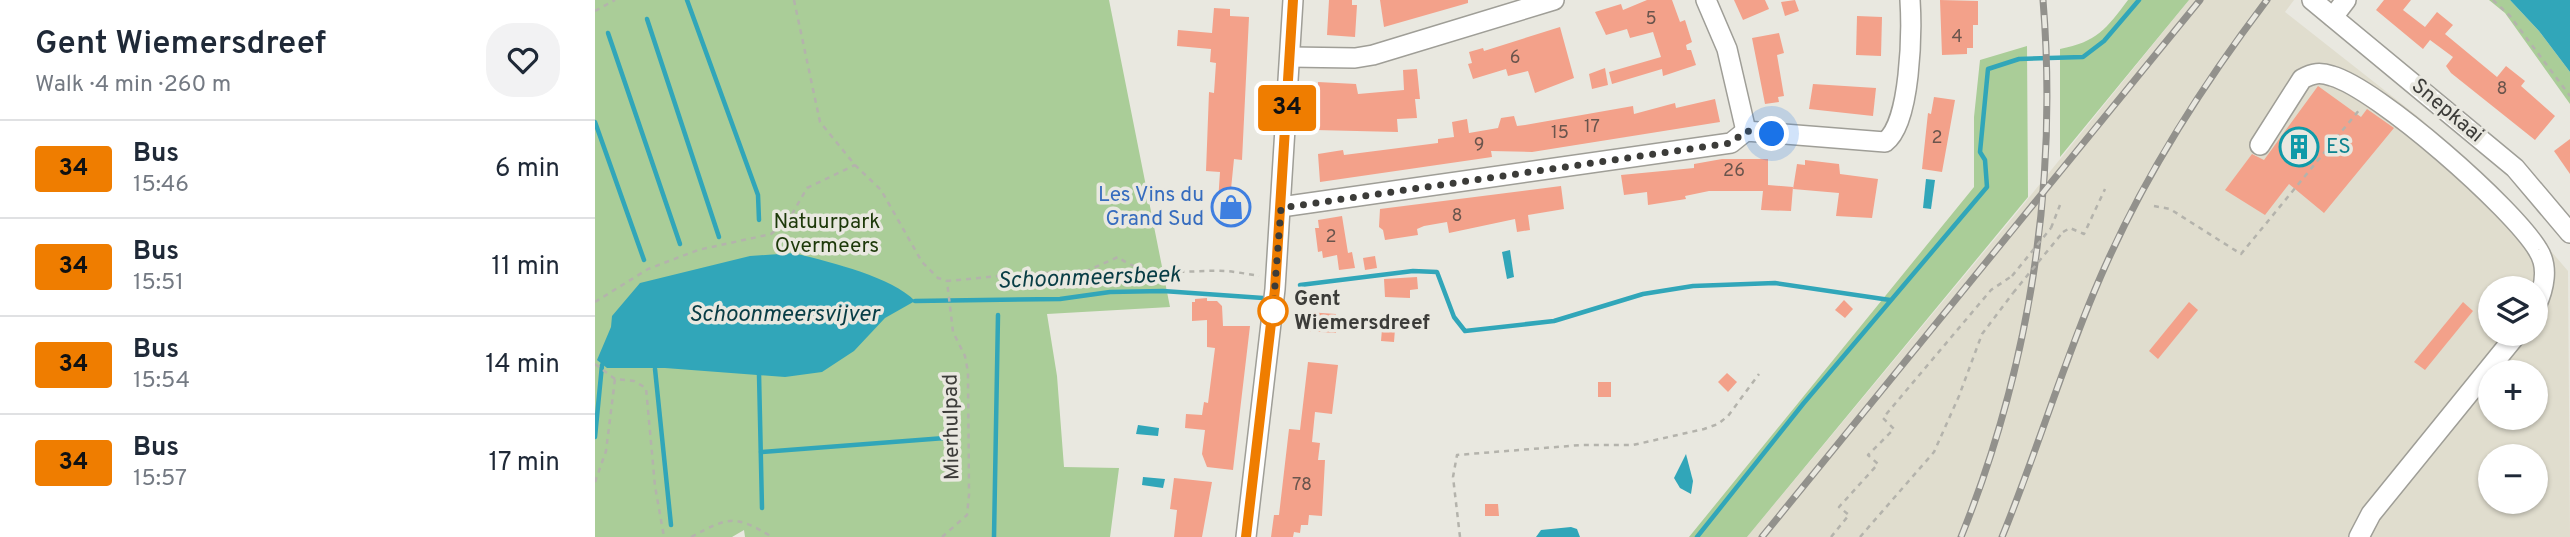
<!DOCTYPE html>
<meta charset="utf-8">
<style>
:root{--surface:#fff;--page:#f2f2f3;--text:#1f2937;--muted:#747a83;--line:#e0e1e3}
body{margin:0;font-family:Overpass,sans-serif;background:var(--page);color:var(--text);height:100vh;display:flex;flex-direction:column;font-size:26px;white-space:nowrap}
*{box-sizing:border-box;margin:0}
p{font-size:23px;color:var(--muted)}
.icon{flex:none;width:38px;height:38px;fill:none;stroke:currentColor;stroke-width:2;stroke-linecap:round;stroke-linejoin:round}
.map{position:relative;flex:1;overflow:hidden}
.details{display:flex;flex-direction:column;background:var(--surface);width:595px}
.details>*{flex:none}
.badge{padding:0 14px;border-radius:5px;font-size:24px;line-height:46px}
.fabs{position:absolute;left:1883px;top:276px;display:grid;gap:14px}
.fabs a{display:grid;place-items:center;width:70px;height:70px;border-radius:50%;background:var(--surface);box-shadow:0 2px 5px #0004;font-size:35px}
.you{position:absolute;width:35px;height:35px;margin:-18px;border:5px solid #fff;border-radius:50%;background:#1a73e8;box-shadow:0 0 0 10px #1a73e833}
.map>.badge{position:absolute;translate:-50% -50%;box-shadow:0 0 0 4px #fff}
.round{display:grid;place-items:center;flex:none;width:74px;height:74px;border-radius:28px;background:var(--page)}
.head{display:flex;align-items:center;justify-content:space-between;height:119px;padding:0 35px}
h1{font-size:33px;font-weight:600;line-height:52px}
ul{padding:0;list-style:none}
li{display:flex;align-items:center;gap:21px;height:98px;padding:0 35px;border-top:2px solid var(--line)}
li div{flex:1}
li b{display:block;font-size:26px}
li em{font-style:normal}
li .badge{min-width:77px;font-weight:700;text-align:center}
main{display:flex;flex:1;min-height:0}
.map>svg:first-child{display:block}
.built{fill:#e0ddce;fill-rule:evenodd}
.green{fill:#aacd98}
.water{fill:#31a6b9}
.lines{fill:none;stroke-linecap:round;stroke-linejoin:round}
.stream{stroke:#31a6b9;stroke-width:4.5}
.building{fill:#f3a18a}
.minor-casing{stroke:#9f9e97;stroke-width:22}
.path{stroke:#b4b3ac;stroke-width:2.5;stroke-dasharray:5 5;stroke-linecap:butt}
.minor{stroke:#fff;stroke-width:19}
.rail-casing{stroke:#92918c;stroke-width:7}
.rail{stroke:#e9e8e0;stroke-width:4.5;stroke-dasharray:13;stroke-linecap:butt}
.path-bridge{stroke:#b4b3ac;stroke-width:2.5;stroke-dasharray:5 5;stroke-linecap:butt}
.line-casing{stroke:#fff;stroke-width:16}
.line{stroke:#ef7d00;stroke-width:10}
.walk{stroke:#3c3c39;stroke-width:7;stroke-dasharray:0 12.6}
.stop-dot{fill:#fff;stroke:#ef7d00;stroke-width:3.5}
.labels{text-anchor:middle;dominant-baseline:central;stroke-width:7;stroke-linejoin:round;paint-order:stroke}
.number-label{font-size:18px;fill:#6a554d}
.street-label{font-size:21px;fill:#3c3c39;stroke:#e9e8e0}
.culture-label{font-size:21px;fill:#0d838f;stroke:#e9e8e0;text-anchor:start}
.shop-label{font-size:21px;fill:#366cbe;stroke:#e9e8e0;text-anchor:end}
.park-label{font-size:21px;fill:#1d390a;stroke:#e9e8e0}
.stop-label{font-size:21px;font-weight:bold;fill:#3c3c39;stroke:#e9e8e0;text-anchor:start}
.water-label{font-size:23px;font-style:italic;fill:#083d45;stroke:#e9e8e0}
</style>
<main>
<section class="details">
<div class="head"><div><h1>Gent Wiemersdreef</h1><p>Walk · 4 min · 260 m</p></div><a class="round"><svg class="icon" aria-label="heart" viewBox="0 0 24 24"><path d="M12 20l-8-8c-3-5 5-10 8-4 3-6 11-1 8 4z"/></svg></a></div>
<ul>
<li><span class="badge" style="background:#ef7d00;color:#111">34</span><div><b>Bus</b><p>15:46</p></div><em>6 min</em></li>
<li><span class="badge" style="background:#ef7d00;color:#111">34</span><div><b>Bus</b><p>15:51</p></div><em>11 min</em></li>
<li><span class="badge" style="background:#ef7d00;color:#111">34</span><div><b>Bus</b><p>15:54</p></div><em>14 min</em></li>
<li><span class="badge" style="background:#ef7d00;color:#111">34</span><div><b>Bus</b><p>15:57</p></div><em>17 min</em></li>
</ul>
</section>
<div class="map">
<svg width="1975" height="537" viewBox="0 0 1975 537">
<rect width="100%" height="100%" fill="#e9e8e0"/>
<path class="built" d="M1594 0H1699L1690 12 1826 119 1894 179 1973 271 1975 537H1152L1419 216ZM1895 289H1941V334H1895ZM1895 373H1941V418H1895ZM1895 457H1941V502H1895Z"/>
<g class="green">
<path d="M0 0H514L575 307 452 314 462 376 469 467 524 468 515 537H150L149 530 137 537H0Z"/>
<path d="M1533 0H1594L1465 157V49C1502 42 1511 29 1533 0Z"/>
<path d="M1894 0H1915L1944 31 1975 72V104L1910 13Z"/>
<path d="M1432 46 1433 197 1152 537H1094L1379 187V117L1385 60Z"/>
</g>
<g class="water">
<path d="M1915 0H1975V72L1944 31Z"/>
<path d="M1331 179 1340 180 1336 209 1328 208Z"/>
<path d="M915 250 919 277 912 279 907 252Z"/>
<path d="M199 253C233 262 296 276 320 301L290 318 259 351 227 372 190 377 70 368H12L2 360 16 327 17 316 45 283 155 256Z"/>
<path d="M543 425 564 428 563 436 541 434Z"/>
<path d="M1091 454 1098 481 1096 494 1085 488 1079 478Z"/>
<path d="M548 477 570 479 568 488 547 485Z"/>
<path d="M976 527 982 529 985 537H941L946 530Z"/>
</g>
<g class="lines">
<g class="stream">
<path d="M92 0 163 195 164 220"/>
<path d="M52 19 124 237"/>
<path d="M13 33 85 244"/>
<path d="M0 122 49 260"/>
<path d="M705 285 818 271 842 272 859 317 870 331 959 321 1048 294 1098 286 1180 283 1295 300"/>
<path d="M320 301 465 299 515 292 568 291 668 298"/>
<path d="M60 369 76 525"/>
<path d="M164 374 167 508"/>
<path d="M0 437 7 365"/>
<path d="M166 452 363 437"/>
<path d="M399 537 403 315"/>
<path d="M1102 537 1208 404 1392 187 1390 160 1385 152 1393 69 1424 59 1488 57 1509 41 1544 0"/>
</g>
</g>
<g class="building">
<path d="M734 0H757V5H762L760 37 732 35Z"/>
<path d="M785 0H873V3L789 27Z"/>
<path d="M1052 0H1077L1085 22 1090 20 1097 42 1091 45 1092 50H1096L1101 65 1068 76 1067 69 1017 84 1014 72 1066 57 1058 32 1035 38 1032 29 1011 35 1000 12 1026 4 1028 10Z"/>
<path d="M1139 0H1170L1174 9 1148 20Z"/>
<path d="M1200 0 1204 11 1190 16 1186 2Z"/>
<path d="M1345 0 1383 1V25H1378V48H1372V54L1347 55Z"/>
<path d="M1789 0H1816L1808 10 1830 27 1842 12 1858 25 1850 34 1902 77 1911 66 1930 81 1926 86 1960 116 1940 140 1856 73 1851 66 1858 57 1835 40 1828 49 1781 10Z"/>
<path d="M619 8 635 9V16L654 17 647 160 639 159 636 189H643L641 218 622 217 625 172 611 171 614 92 619 93 621 63 615 62 616 49 582 46 583 30 617 33Z"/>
<path d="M1262 16 1287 17 1286 56 1261 55Z"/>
<path d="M965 27 979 78 940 93 933 71 913 76 911 69 878 79 873 64 877 63 874 52 888 48 889 51Z"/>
<path d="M1184 33 1189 53 1182 55 1189 96 1183 97 1184 102 1170 104 1157 38Z"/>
<path d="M1010 68 1013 85 997 89 994 74Z"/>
<path d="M822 69 825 99H820L822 118 802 119 803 132 720 130 723 82 761 84 763 94 809 90 808 70Z"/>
<path d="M1218 84 1281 88 1278 116 1214 109Z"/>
<path d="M1723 86 1766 117 1772 109 1799 128 1729 213 1694 184 1670 215 1630 190 1657 154 1669 160Z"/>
<path d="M1339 97 1360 100 1347 172 1327 169 1333 113 1336 114Z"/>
<path d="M1120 99 1125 122 937 152 896 151 897 157 725 182 723 154 748 150 749 155 843 143V139L859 137 857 122 872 119 874 133 903 128 906 118 919 116 922 126 930 125 1038 106 1039 114 1080 103 1081 108Z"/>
<path d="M1975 139V174L1959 151Z"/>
<path d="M1127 159H1173V185L1198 187 1196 211 1166 210 1168 191H1114L1090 196 1091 199 1053 205 1052 192 1029 195 1026 175 1099 168V164Z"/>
<path d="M1210 160 1244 164 1245 174 1283 179 1277 218 1241 216 1244 193 1198 189 1202 164 1210 165Z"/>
<path d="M966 186 969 209 933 215 935 230 922 232 920 219 854 233 852 222 829 226 822 229 823 235 790 240 788 230 784 227 785 209Z"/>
<path d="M747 216 753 253 757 252 760 268 744 270 742 255 728 258 727 251 723 252 720 228H724L723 220Z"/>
<path d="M780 256 782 268 770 270 768 258Z"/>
<path d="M822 277 823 289 815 290V298L790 297 789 279Z"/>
<path d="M612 298V301H622L627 306 628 326H655L638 470 612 467 607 454 610 430 590 428 591 414 607 415 609 402 613 403 620 348 612 347V320L597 321V302H600V299Z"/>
<path d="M1249 300 1258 309 1250 318 1240 310Z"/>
<path d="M1594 302 1603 310 1563 359 1554 351Z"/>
<path d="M1868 302 1878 311 1830 370 1819 362Z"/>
<path d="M712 312 741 314V333L711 331Z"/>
<path d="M787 329H800L799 342 786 341Z"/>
<path d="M713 362 743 365 737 414 720 412 717 442 725 443 723 460H730L727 516 714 515 713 525H706L705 533 699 532 698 537H676L679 515H684L694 429 705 430Z"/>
<path d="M1132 373 1142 382 1133 392 1123 382Z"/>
<rect x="1003" y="382" width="13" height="15"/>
<path d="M579 478 617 482 607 537H579L582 510 575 509Z"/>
<path d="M890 504H903L904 516H890Z"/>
</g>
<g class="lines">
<defs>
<g id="minor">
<path d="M1111 0 1132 49 1151 131"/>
<path d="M1717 0 1920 168 1975 233"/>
<path d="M1738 17 1751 0"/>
<path d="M695 57 760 58 778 55 959 0"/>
<path d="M1665 145 1707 79C1718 73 1725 72 1737 76 1783 89 1918 208 1943 250 1954 267 1949 289 1941 306"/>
<path d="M686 207 1136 143 1151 131 1290 142C1316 123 1317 31 1315 0"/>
<path d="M651 537 680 289 698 0"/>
<path d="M1764 537 1776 514 1922 334"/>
</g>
</defs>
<use href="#minor" class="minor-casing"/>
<g class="path">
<path d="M199 0 225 122 260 165 286 190 327 262 343 278 352 281"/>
<path d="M1898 0 1915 16 1975 96"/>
<path d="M0 11 20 0"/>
<path d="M1559 206 1575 209 1646 254 1765 109"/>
<path d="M1456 228 1465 205"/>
<path d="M1468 232 1475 228 1489 234 1510 189"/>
<path d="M0 302 53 269 103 250 176 234 193 221 212 188 260 165"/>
<path d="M0 364 20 379 39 381 51 388 60 486 69 537"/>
<path d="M0 482 11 451 20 379"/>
<path d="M96 537C134 517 139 514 177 537"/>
<path d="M347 537 372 515 374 495 373 372 370 356 358 332 352 281 436 273H487L523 257C552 280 597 269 631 271 642 272 653 274 664 276"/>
<path d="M865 537 858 477 862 455 986 445H1038L1109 429 1123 424 1133 416 1164 374"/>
<path d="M1236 537 1254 515 1244 507 1283 464 1273 455 1299 429 1288 418 1396 290 1417 276"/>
<path d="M1265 537 1339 452 1364 396 1387 334 1418 293"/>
</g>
<use href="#minor" class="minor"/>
<defs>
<g id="rail">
<path d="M1167 537 1605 0"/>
<path d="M1366 537C1435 367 1463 183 1448 0"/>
<path d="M1407 537C1442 452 1468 363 1505 278 1548 178 1606 87 1672 0"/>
</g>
</defs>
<use href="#rail" class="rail-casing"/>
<use href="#rail" class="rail"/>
<g class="path-bridge">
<path d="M1417 276 1456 228"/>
<path d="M1418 293 1468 232"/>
</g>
</g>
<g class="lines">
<defs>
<path id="line" d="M651 537 680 289 698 0"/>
</defs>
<use href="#line" class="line-casing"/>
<use href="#line" class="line"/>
<path class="walk" d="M678 311 686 208 1136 143 1151 131 1177 134"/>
</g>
<defs>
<symbol id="building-ring" viewBox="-11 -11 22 22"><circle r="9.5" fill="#e9e8e0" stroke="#0f9aa8" stroke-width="1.5"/><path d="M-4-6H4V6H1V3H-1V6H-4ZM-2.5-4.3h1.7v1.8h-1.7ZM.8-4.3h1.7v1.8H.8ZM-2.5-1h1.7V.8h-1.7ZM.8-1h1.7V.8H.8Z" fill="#0f9aa8"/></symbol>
<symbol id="shop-ring" viewBox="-11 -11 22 22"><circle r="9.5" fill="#e9e8e0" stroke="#3f7fe0" stroke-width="1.5"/><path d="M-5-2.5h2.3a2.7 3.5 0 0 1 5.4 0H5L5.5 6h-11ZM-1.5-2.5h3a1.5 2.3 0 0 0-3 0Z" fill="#3f7fe0"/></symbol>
</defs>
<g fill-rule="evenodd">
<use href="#building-ring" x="1682" y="125" width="44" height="44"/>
<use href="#shop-ring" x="614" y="185" width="44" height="44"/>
</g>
<circle class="stop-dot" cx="678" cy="311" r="14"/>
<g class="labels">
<g class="number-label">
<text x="1056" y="19">5</text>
<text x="1362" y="37">4</text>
<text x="920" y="58">6</text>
<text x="1907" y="89">8</text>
<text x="997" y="127">17</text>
<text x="965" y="133">15</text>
<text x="1342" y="138">2</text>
<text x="884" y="145">9</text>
<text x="1139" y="171">26</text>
<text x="862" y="216">8</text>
<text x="736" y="237">2</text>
<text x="707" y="485">78</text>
</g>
<g class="street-label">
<text transform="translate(1852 111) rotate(40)">Snepkaai</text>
<text transform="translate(357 427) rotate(-91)">Mierhulpad</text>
</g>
<g class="culture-label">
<text x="1731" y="147">ES</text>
</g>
<g class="shop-label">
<text x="609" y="195">Les Vins du<tspan x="609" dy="24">Grand Sud</tspan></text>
</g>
<g class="park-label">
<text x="232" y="222">Natuurpark<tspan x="232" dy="24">Overmeers</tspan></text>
</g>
<g class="stop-label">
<text x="699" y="299">Gent<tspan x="699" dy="24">Wiemersdreef</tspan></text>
</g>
<g class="water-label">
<text transform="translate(494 279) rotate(-2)">Schoonmeersbeek</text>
<text x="189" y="315">Schoonmeersvijver</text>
</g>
</g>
</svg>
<div class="fabs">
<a><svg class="icon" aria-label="layers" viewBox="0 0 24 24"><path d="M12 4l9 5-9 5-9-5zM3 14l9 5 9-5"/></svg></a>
<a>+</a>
<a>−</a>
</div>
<div class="you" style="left:1177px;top:134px"></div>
<b class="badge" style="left:692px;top:108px;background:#ef7d00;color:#111">34</b>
</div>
</main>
